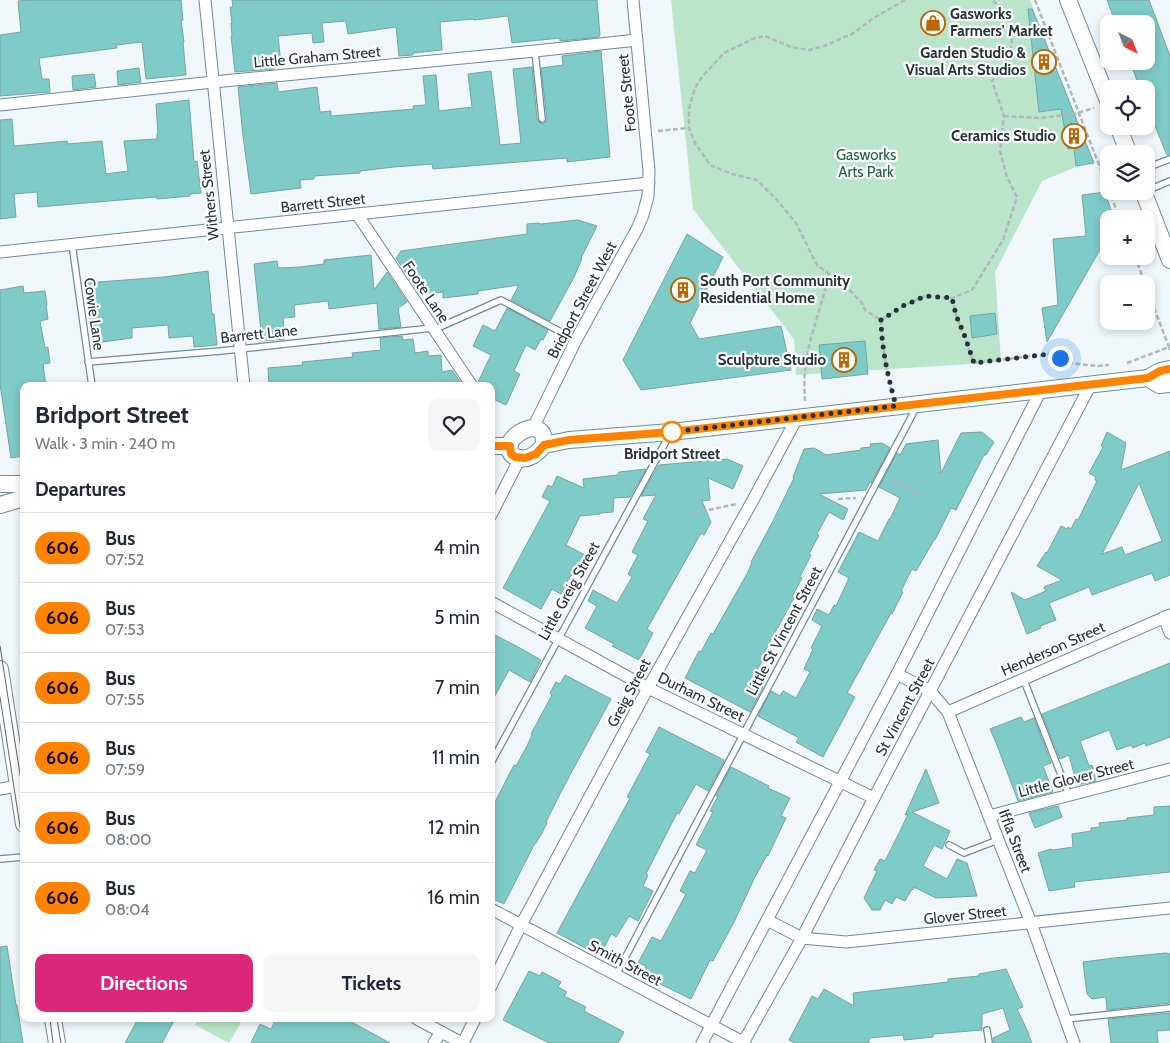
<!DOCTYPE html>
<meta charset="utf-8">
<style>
:root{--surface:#fff;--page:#f6f6f7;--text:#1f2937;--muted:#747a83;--line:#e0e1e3;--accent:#db2777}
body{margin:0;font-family:Cabin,sans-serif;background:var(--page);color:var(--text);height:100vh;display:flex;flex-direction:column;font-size:19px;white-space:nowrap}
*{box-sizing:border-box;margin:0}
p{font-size:16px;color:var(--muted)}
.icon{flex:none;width:28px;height:28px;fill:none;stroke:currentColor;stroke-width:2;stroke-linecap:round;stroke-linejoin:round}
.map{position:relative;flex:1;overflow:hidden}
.sheet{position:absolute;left:20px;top:382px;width:475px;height:640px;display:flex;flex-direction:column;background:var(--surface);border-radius:10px;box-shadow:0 2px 8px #0003}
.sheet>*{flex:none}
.badge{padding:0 10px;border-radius:16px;font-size:18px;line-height:32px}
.needle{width:32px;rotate:138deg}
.buttons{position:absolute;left:1100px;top:15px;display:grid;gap:10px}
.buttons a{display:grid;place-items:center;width:55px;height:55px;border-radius:10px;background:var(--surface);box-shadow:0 2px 8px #0003;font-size:25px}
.you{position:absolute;width:25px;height:25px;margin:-12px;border:4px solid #fff;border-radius:50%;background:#1a73e8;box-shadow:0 0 0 8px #1a73e833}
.map>.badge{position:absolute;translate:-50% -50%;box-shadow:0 0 0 2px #fff}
h2{padding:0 15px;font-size:19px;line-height:45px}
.round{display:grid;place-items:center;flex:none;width:52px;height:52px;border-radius:10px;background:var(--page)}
.summary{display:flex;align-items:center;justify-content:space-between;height:85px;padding:0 15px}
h1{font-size:24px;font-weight:700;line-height:38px}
.action{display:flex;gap:10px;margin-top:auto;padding:10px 15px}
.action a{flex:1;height:58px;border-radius:10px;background:var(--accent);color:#fff;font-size:20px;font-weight:700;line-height:58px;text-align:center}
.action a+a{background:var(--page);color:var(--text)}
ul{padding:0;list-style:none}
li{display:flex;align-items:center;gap:15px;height:70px;padding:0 15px;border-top:1px solid var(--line)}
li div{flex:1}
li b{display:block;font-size:19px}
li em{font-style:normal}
li .badge{min-width:55px;font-weight:700;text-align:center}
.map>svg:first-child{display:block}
.green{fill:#bbe5cb}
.building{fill:#7ecbc7;stroke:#77a4a1;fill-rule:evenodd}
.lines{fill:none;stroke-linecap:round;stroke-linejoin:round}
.lane-casing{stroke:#678d9c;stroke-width:8}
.street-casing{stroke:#678d9c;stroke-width:13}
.secondary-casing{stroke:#678d9c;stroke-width:18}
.path{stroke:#afb9bd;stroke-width:2.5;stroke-dasharray:5 2.5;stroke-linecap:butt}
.lane{stroke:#fff;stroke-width:5.5}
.street{stroke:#fff;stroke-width:11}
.secondary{stroke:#fff;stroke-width:16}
.tram{stroke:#59676d;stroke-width:1}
.line-casing{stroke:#fff;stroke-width:11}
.line{stroke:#ff8200;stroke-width:8}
.walk{stroke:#233339;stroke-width:5;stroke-dasharray:0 9}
.stop-dot{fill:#fff;stroke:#ff8200;stroke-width:2.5}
.labels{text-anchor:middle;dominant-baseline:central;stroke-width:4.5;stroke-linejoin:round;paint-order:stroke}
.poi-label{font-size:15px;font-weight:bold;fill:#233339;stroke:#fff;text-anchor:end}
.street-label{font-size:15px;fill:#233339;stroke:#fff}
.park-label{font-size:15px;fill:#1f603f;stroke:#fff}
.stop-label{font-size:15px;font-weight:bold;fill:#233339;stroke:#fff}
</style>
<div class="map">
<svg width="1170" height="1043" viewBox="0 0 1170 1043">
<rect width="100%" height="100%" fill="#eff7fa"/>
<g class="green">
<path d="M671 0H1030L1093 160 1042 181 995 272 1001 362 796 375 794 339 693 209Z"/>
<path d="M198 1019H243L229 1043 195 1025Z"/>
</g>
<g class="building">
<path d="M30 0H181L183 20H181L184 42H183L186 75 146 79 142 42 116 45 117 48 39 58 42 79H49L50 92 0 96V35L21 32 18 1Z"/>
<path d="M232 0H597L600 35H599V37L560 41V38L512 43 508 16 474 20 473 19 440 22 442 50 413 53V55L399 56 396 27 348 34 346 21 322 23 324 42 313 43 312 33 278 36 281 64 274 65V69L235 72 231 36H232L231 23H232L230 7H233Z"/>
<path d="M1107 0H1149L1170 56V154L1167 155 1146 104V89H1140L1130 61H1146V24H1116Z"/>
<path d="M1028 9H1032L1094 163 1076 166 1074 148 1068 149 1061 109 1039 112Z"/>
<path d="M601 51 610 157 567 162V158L433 169 432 164 394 167 360 171V173L314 176V179L300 180 301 188 251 194 243 136 238 87 277 83 278 92 317 87 320 112 331 111V116L414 109 413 106 426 105 423 76 436 75 439 111 472 107 468 74 491 71 500 145 521 143 513 69 532 67 537 119 540 123 543 124 546 121 547 119 541 68 563 65 562 56Z"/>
<path d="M139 68 141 82 118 85 117 71Z"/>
<path d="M94 74 96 87 73 90 72 76Z"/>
<path d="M189 100 194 162 197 161 201 193 190 194V196L169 198 157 199 156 197 38 207 37 192 14 194 16 217 0 219V120L12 119 14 146 67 141 68 144 102 141 106 174 128 171 124 141 157 139V134H158L156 104Z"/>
<path d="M1105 192 1114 219H1109V234L1047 342 1042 308 1058 305 1053 239 1086 236 1082 195Z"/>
<path d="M578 220 597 226 581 258 582 259 573 279 550 321 511 300 519 285 478 291V294L443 298V292L420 295 396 258 401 251 527 234V224L538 223 541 224Z"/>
<path d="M687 234 723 257 690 323 699 339 781 326 791 370 641 390 623 360Z"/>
<path d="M371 255 374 290 387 272 407 302 398 308 401 327 379 329 377 303 329 309 328 301 294 305 295 317 283 318 285 339 262 341 254 264 277 261 278 268 300 267 324 264V260Z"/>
<path d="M208 271 212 314H214L217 345 194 347 193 336 169 338 168 325 132 328V338L102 342 101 333 92 334 85 283 164 277Z"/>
<path d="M23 286 24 293 45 291 47 305H46L48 319 40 321 45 348 48 347 50 363 43 364 46 386H24V456L11 458 0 384V290Z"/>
<path d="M507 308 548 330 543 340 541 339 535 350 526 345 514 371 520 374 506 405 491 398V386H479L478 382 491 355 473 346 483 325 495 331Z"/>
<path d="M995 313 997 334 972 338 970 316Z"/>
<path d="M402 336 403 340 413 339 415 353 428 351V356L441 355 442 372 452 370 463 386H269L268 368 303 365 302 362 353 357 352 353 381 350 380 338Z"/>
<path d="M865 341 868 374 822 379 819 345Z"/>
<path d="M982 432 994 442 986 455H984L956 510 951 508 935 540H934L916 571 912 569 901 591 903 592 892 614 891 613 847 693 855 697 823 757 796 742 799 738 758 716 771 691 780 696 783 691 796 698 810 672 804 669 813 649 811 648 822 626 812 620 817 609 829 615 834 605 836 606 849 578 838 572 859 532 878 541 889 519H890L900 498 879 487 897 453 900 455 906 444 938 440 941 473 961 433Z"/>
<path d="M1107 432 1126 443 1121 470 1170 451V575L1155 581 1152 573 1092 595 1089 587 1049 603 1056 620 1040 626 1041 628 1027 634 1011 592 1025 600 1046 591 1044 587 1062 580 1037 566 1046 552 1047 553 1061 526 1067 529 1068 527 1071 529 1076 519 1078 520 1097 481 1095 480 1096 477 1089 473 1103 447 1101 446ZM1139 483 1162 541 1125 555 1122 547 1102 554Z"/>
<path d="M882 443 890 448 871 483 870 482 866 490 819 494 848 509 843 520 829 512 817 534 819 535 809 554 811 555 800 577 802 578 792 597 794 598 765 651 767 652 751 681 763 687 750 712 685 678 699 651 701 652 711 633 713 634 748 572 752 562H751L773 521 794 478 793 477 804 449 814 448 826 455 861 450V448L871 447 870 444Z"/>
<path d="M727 459 743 466 733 489 708 478 710 500 702 501 711 522 704 535 701 533 647 629 653 633 639 660 612 646 614 644 585 628 597 606 588 601 593 590 617 603 632 577 628 574 638 555 632 552 648 521 643 519 656 495 641 496 659 465Z"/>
<path d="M646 469 630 497 614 498 613 512 600 513V514L580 516 566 545 585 555 573 576 571 575 561 594 552 589 541 609 503 588 550 501 542 497 548 485 552 487 557 476 584 488 583 479 618 475 619 472Z"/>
<path d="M491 633 520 648 541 660 530 682 509 670 491 703Z"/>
<path d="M1170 663V737L1146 746 1145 743 1133 748 1131 745 1117 750 1109 730 1080 741 1089 766 1092 765 1096 781 1077 785 1069 755 1060 759 1042 714Z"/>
<path d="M565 675 611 699 562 790 546 822 547 823 542 833 536 843H535L504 904 491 898V810L514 765 516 766 527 746 532 735 531 734 552 695 550 693 556 682 560 684Z"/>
<path d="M1021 717 1024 722 1034 718 1051 763 1043 766 1053 792 1018 801 997 745 990 729Z"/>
<path d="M659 727 724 760 723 763 708 791 696 784 679 814 677 813 646 874 648 875 643 886 653 891 638 921 629 916 616 937 611 934 600 956 557 933 630 798 627 797 650 754 646 752Z"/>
<path d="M731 767 769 786 768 788 790 798 781 816 786 818 768 856 767 855 754 879 734 922 713 961 710 960 691 999 642 975 646 966 638 963 652 937 661 941 686 894 680 891 690 871 695 873 707 850 696 845 713 812 710 811 718 796H716Z"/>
<path d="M926 769 939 803 912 812 950 831 942 849 934 845 923 866 947 879 957 859 967 863 977 896 936 898 914 887 913 890 912 889 905 901 896 897 892 904 885 900 880 910H872L864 898 877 871 874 870 880 859 885 861 901 829 908 814 905 815Z"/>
<path d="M1058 806 1062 817 1035 828 1029 813Z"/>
<path d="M1170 806V872L1074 882 1075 887 1049 891 1038 853 1051 849 1053 850 1073 847 1072 834 1091 831V828L1100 827 1099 823 1127 820V818L1154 815V807Z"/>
<path d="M7 946 16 1005H17L23 1043H0V947Z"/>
<path d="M1166 953 1170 954V1003L1107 1010 1106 997 1092 999 1087 994 1083 962 1114 958Z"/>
<path d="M1006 969 1023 1007 1017 1009 1029 1034H1028L1032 1043H994L993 1038 1010 1030 1003 1008 982 1014V1030L933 1034V1037L904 1040 903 1035 869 1038V1043H795L789 1040 812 996 818 999 824 989 854 1006 853 993 948 982V979L979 976V974Z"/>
<path d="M529 971 540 976 542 972 561 982 558 987 567 992 564 996 586 1007 584 1011 624 1032 618 1043H549L503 1020Z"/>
<path d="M1170 1013V1030L1157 1031 1158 1043H1111L1108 1019Z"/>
<path d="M138 1019H175L162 1043H125Z"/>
<path d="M276 1019H346L390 1043H251L260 1024 271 1029Z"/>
</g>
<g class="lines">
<defs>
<g id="lane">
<path d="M535 51 542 119"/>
<path d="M1146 168 1170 159"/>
<path d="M1146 191 1170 181"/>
<path d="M72 244 92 386"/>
<path d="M433 330 501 300 576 340"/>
<path d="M88 362 221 351 432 328"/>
<path d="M1023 678 1069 795"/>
<path d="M491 763 670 434"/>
<path d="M949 845 964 853 998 840"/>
<path d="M0 859 24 857"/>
<path d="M616 975 917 406"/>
<path d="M1066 1019 1170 1008"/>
<path d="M987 1030 989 1043"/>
</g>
<g id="street">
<path d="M205 0 244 386"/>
<path d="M0 105 213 82 535 51 637 40"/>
<path d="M357 214 472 386"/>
<path d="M0 252 649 183"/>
<path d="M533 428 576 340 637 229 643 215 648 196 649 171 633 0"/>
<path d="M491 515 520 458"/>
<path d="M491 602 648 688 874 798"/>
<path d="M1164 617 1170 633"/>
<path d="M897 674 930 691 948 712 1031 923 1074 1043"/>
<path d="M948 712 1170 615"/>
<path d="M0 789 18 786"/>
<path d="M989 816 1170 769"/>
<path d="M491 909 745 1043"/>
<path d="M767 920 802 938 846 942 1170 908"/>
<path d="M491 986 521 925 648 688 753 500 797 418"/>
<path d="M417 1019 462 1043"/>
<path d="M434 1043 441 1032"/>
<path d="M463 1043 475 1019"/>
<path d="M702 1043 897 674 1041 390"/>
<path d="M743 1043 802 938 874 798 1091 384"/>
</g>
<g id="secondary">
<path d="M1068 0 1109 103"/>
<path d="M1118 126 1129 154"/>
<path d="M1143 191 1170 260"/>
<path d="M1148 378 1159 385 1170 384"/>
<path d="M533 428C543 430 544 435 544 445 537 454 527 462 516 457 513 456 511 454 510 452 505 439 523 429 533 428Z"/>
<path d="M544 445 569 440 671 432 1148 378 1160 371 1170 369"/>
<path d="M491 446H510"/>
<path d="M0 484H24"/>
<path d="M0 505 24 498"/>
<path d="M0 669 24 824"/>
<path d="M53 1019 57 1043"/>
</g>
</defs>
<use href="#lane" class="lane-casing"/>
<use href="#street" class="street-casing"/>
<use href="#secondary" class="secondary-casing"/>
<g class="path">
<path d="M905 0 872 19 852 34 824 46 809 50 791 47 765 36 755 38 724 53 702 77 695 88 689 109V128L695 143 710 165 732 174 757 180 777 200 796 223 817 265 847 287 862 303 865 310 881 320 903 306 925 296 952 298 972 290 1003 240 1017 197 1007 177 1000 151 1004 116 992 81 1007 62 1012 44 1010 17 992 0"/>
<path d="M1035 0 1120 219"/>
<path d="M1004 116 1040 118 1074 114 1094 108"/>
<path d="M658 131 689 128"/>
<path d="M1135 256 1145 284"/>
<path d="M1146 287 1169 347"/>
<path d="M952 298 956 315 974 363 1049 354 1070 363 1097 366 1109 365"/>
<path d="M881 320C882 345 886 369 892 393"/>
<path d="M1127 363 1169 347 1170 350"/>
<path d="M805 401C804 385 804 367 808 350 814 324 824 299 829 273"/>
<path d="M891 479 925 497"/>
<path d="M838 499 856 498"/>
<path d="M694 513 737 504"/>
</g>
<use href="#lane" class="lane"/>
<use href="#street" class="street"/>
<use href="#secondary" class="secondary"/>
<g class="tram">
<path d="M0 646 24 800"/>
<path d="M0 697 24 852"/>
<path d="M50 1019 53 1043"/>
<path d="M57 1019 61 1043"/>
</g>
</g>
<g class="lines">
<defs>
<path id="line" d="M491 446H510L511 454 515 457 525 458 536 454 544 445 569 440 671 432 1148 378 1160 371 1170 369"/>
</defs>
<use href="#line" class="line-casing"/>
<use href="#line" class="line"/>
<path class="walk" d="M672 432H671L896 406C888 376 882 352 881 320L903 306 925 296 952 298 956 315 964 334 974 363 1049 354 1060 358"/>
</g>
<defs>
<symbol id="shop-ring" viewBox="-11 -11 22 22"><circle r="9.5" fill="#fff" stroke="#bd6500" stroke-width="1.5"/><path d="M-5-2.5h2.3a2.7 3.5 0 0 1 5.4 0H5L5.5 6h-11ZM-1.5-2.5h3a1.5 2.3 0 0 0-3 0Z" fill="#bd6500"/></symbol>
<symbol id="building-ring" viewBox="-11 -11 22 22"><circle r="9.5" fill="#fff" stroke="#bd6500" stroke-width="1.5"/><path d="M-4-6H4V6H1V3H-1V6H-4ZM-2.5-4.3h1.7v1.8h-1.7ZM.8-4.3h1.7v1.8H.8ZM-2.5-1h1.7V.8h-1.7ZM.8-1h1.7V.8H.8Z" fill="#bd6500"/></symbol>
</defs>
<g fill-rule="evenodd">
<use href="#shop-ring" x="919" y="9" width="28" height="28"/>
<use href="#building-ring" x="1030" y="48" width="28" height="28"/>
<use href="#building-ring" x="1060" y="122" width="28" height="28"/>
<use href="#building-ring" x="669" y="276" width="28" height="28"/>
<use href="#building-ring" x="830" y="346" width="28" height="28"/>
</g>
<circle class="stop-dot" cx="672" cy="432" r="10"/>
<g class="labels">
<g class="poi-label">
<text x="950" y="14" text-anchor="start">Gasworks<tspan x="950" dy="17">Farmers' Market</tspan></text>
<text x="1026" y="53">Garden Studio &amp;<tspan x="1026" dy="17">Visual Arts Studios</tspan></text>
<text x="1056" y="136">Ceramics Studio</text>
<text x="700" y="281" text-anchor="start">South Port Community<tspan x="700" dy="17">Residential Home</tspan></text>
<text x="826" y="360">Sculpture Studio</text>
</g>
<g class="street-label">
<text transform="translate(317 57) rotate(-5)">Little Graham Street</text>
<text transform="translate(627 93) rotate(-96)">Foote Street</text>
<text transform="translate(209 195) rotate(-96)">Withers Street</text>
<text transform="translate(323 203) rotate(-6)">Barrett Street</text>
<text transform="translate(426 292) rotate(56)">Foote Lane</text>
<text transform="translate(582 300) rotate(-62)">Bridport Street West</text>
<text transform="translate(94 314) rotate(82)">Cowie Lane</text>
<text transform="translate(259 334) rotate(-6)">Barrett Lane</text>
<text transform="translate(569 591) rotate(-61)">Little Greig Street</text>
<text transform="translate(784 631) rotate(-62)">Little St Vincent Street</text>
<text transform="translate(1053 649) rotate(-24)">Henderson Street</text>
<text transform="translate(629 693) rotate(-62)">Greig Street</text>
<text transform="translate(701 697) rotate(26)">Durham Street</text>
<text transform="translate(905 707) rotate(-62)">St Vincent Street</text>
<text transform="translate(1076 778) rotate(-14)">Little Glover Street</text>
<text transform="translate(1015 841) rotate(69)">Iffla Street</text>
<text transform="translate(965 915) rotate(-6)">Glover Street</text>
<text transform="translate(625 963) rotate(28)">Smith Street</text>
</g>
<g class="park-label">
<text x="866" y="155">Gasworks<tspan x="866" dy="17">Arts Park</tspan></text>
</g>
<g class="stop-label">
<text x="672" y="454">Bridport Street</text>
</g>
</g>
</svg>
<div class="buttons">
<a><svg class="needle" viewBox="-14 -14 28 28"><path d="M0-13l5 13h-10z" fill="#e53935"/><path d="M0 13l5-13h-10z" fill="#747a83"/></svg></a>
<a><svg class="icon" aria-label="locate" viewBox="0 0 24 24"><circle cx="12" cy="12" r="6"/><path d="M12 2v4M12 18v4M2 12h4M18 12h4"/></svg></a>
<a><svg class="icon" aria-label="layers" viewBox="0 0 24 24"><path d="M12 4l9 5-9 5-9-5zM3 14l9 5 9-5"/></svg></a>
<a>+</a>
<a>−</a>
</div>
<div class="you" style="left:1060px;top:358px"></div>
<section class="sheet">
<div class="summary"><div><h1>Bridport Street</h1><p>Walk · 3 min · 240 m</p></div><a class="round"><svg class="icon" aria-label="heart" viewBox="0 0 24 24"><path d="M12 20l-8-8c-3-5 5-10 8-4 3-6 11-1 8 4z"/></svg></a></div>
<h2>Departures</h2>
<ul>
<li><span class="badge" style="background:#ff8200;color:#111">606</span><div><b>Bus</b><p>07:52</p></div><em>4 min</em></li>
<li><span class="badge" style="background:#ff8200;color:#111">606</span><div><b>Bus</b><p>07:53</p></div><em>5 min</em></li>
<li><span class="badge" style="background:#ff8200;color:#111">606</span><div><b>Bus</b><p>07:55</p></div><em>7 min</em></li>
<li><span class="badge" style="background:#ff8200;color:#111">606</span><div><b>Bus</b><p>07:59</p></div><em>11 min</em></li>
<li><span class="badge" style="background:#ff8200;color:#111">606</span><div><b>Bus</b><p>08:00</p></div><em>12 min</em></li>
<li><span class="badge" style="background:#ff8200;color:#111">606</span><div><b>Bus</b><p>08:04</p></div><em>16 min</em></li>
</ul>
<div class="action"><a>Directions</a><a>Tickets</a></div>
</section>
</div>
